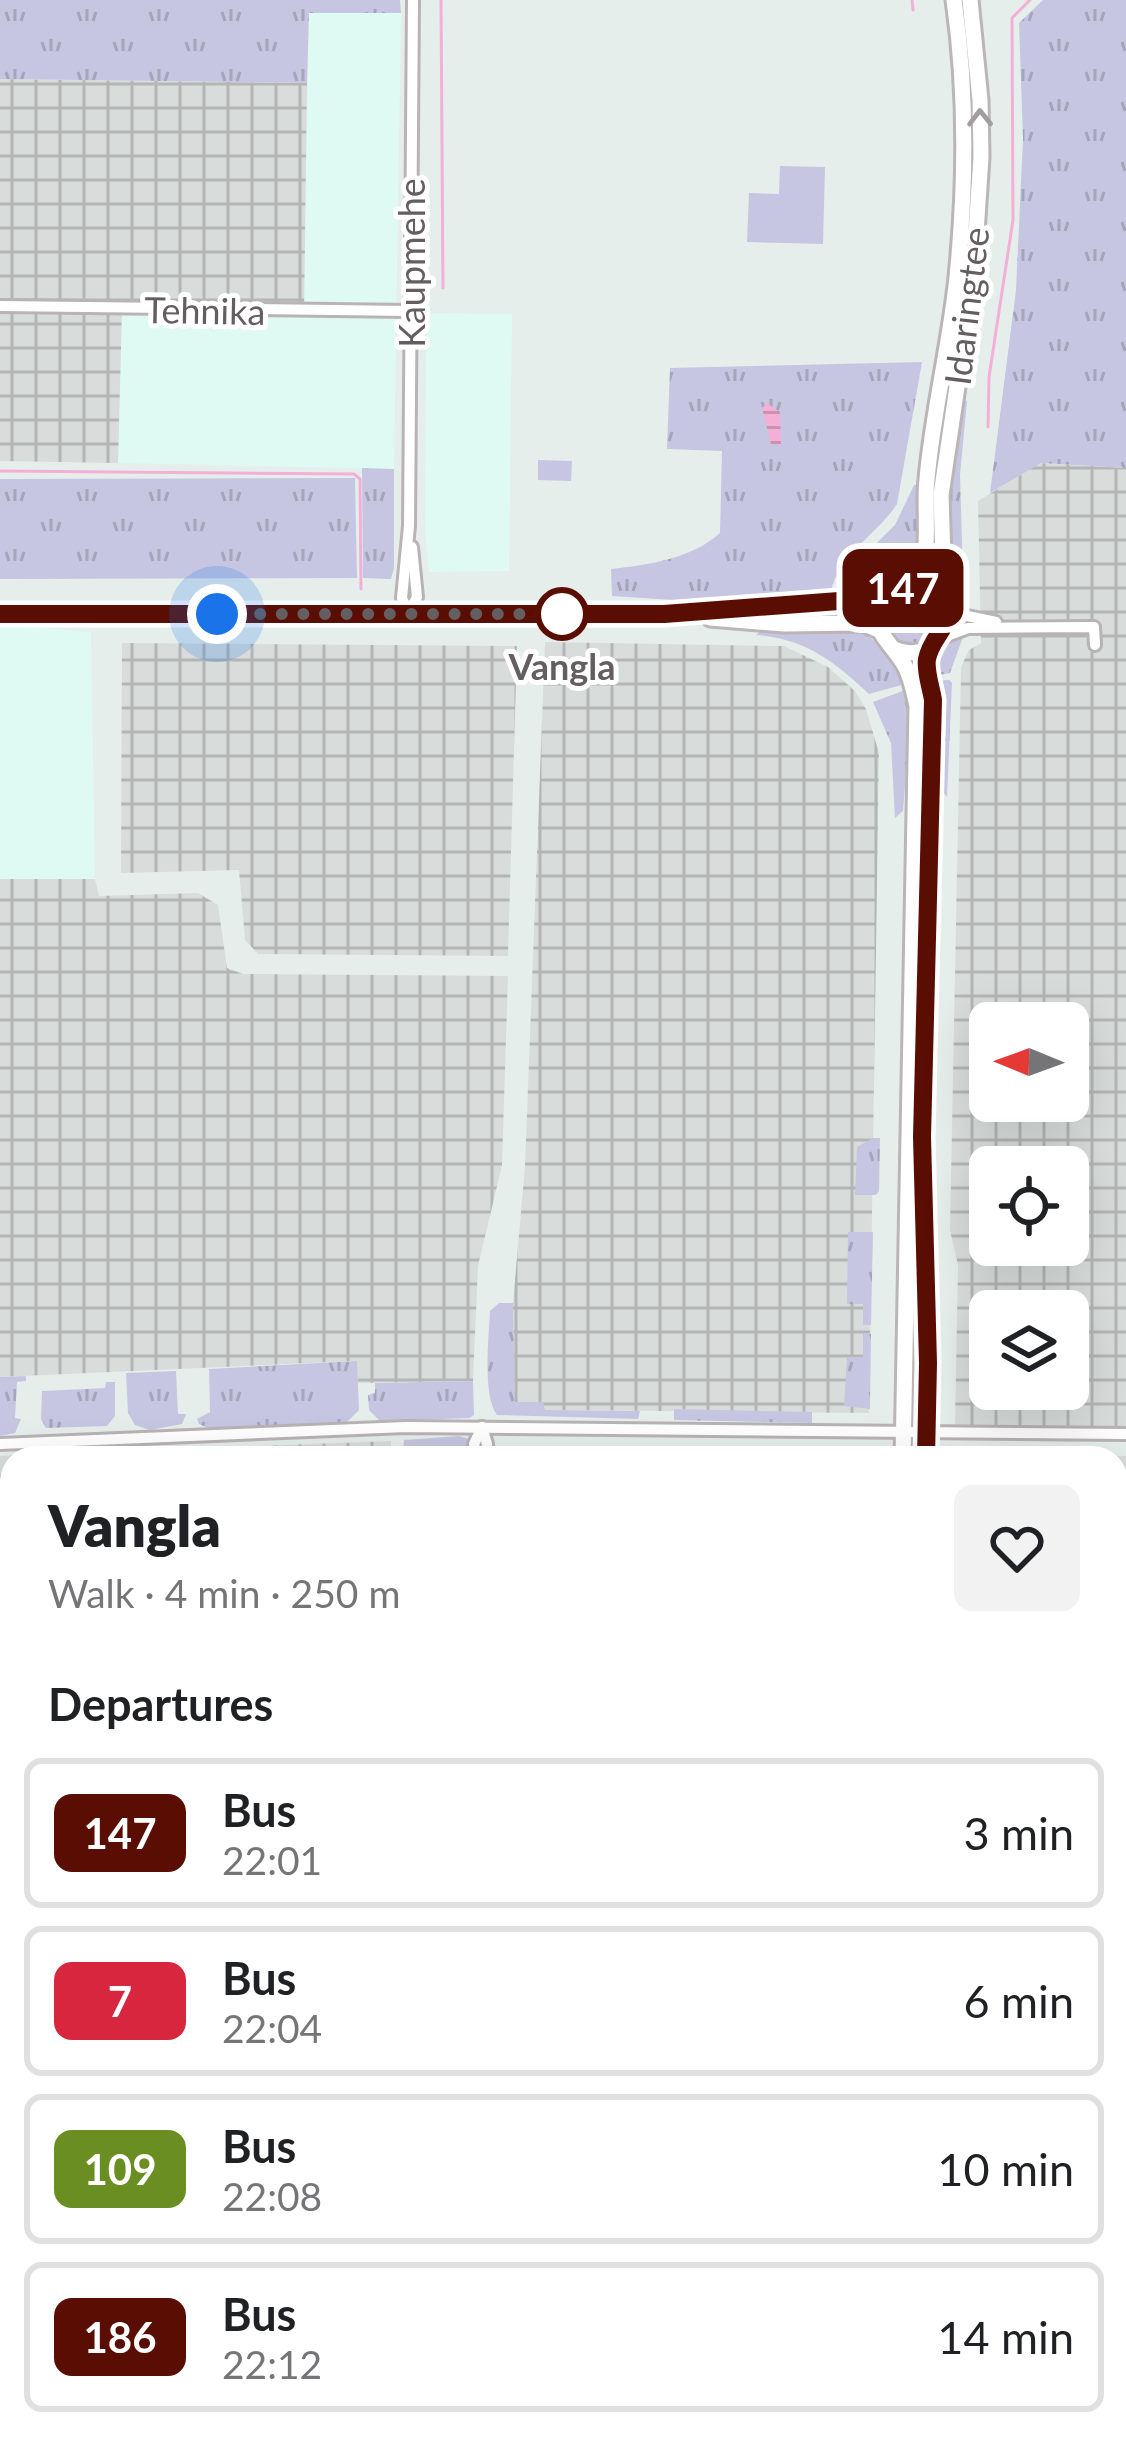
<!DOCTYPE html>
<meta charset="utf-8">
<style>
:root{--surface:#fff;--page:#f2f2f2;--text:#202124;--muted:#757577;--line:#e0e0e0}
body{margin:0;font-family:Lato,sans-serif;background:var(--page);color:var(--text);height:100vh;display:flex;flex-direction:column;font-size:45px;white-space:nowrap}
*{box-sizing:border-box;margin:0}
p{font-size:39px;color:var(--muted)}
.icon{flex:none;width:66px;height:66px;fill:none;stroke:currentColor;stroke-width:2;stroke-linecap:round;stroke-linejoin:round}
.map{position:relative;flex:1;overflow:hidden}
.details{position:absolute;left:0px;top:1446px;width:1128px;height:1011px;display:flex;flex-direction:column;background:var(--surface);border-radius:36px 36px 0 0;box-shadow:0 12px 48px #0002}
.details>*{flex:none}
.badge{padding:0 24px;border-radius:18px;font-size:42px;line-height:78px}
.needle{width:78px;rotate:271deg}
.tools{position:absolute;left:969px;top:1002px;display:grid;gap:24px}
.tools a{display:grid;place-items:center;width:120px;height:120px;border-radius:18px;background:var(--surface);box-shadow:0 12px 48px #0002;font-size:60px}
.you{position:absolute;width:60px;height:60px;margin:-30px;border:9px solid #fff;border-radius:50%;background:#1a73e8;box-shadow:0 0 0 18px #1a73e833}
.map>.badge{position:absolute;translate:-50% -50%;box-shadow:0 0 0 6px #fff}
h2{padding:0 48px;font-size:45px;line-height:108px}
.round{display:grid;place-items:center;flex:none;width:126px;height:126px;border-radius:18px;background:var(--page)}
.head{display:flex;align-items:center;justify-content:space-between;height:204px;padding:0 48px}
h1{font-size:57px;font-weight:800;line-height:90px}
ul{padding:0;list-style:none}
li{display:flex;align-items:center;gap:36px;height:150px;margin:0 24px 18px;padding:0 24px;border:6px solid var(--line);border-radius:18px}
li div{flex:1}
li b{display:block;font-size:45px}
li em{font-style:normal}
li .badge{min-width:132px;font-weight:700;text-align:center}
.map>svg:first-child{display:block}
.commercial{fill:#dffaf3}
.industrial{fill:url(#industrial-grid);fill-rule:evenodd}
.grass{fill:url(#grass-tufts)}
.pitch{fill:#c6c6e2}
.water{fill:url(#water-rules)}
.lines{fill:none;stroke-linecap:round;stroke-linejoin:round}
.stream{stroke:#f4afd7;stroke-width:3}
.street-casing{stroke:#b9b3b6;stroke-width:16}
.secondary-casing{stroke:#bbb5b8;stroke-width:21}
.street{stroke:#fff;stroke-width:10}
.secondary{stroke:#fff;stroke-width:15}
.oneway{stroke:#a29ea0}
.line-casing{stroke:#fff;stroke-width:27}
.line{stroke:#5a0e03;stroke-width:18}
.walk{stroke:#645e61;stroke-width:12;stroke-dasharray:0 21.6}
.stop-dot{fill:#fff;stroke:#5a0e03;stroke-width:6}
.labels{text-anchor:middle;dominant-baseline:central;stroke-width:10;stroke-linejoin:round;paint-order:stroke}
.street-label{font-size:36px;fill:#645e61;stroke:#fff}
.stop-label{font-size:36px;font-weight:bold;fill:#645e61;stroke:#fff}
</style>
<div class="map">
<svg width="1126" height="2455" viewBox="0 0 1126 2455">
<defs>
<pattern id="industrial-grid" width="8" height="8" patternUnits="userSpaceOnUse" patternTransform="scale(3)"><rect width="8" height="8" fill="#d8dddb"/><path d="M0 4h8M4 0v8" fill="none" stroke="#b3b6b5"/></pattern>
<pattern id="grass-tufts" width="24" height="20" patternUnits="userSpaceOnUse" patternTransform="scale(3)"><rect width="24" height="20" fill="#c6c6e2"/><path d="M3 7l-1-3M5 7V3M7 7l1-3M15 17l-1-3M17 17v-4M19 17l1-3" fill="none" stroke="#a4a4bb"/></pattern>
<pattern id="water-rules" width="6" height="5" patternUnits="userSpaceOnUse" patternTransform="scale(3)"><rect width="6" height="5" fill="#f4afd7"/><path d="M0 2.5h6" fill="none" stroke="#c992b2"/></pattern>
</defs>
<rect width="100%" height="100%" fill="#e6eeec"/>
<g class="commercial">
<path d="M309 13H401L394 469 118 463 122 308 304 310Z"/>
<path d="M426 313 512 314 509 571 429 572 425 530Z"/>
<path d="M0 625 91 632 95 879H0Z"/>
</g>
<g class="industrial">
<path d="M0 79 307 83 304 311 122 309 118 463 0 461Z"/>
<path d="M1040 463 1126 468V1428L955 1425 958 1265 950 1230 961 667 969 650 981 643 978 501ZM990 1023H1068V1101H990ZM990 1167H1068V1245H990ZM990 1311H1068V1389H990Z"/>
<path d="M545 642 784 646 828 667 855 691 866 709 879 753 869 1413 544 1410 514 1402 513 1303 525 1166Z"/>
<path d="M122 643 517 646 508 956 258 954 245 940 239 870 121 873Z"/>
<path d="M0 879H95L99 896 198 893 218 905 227 968 243 974 508 976 502 1165 478 1266 473 1381 358 1383 356 1361 0 1377Z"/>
<path d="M391 1441V1458H12V1759H0V1456Z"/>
<path d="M875 1446 874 1458H499L504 1449Z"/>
<path d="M953 1456H1126V1938L1116 1937V1458Z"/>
<rect x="1116" y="1956" width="10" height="463"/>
<path d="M495 2445H765L763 2455H495Z"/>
</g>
<g class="grass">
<path d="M0 0H400L401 13H309L307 83 0 79Z"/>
<path d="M1043 0H1126V468L1041 463 990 493 1016 290 1023 139 1019 23Z"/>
<path d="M922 362 897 504C877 535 839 554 831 591L688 601 612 596 611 569C648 565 691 559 720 533L722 451 667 449 670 368Z"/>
<path d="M961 399 967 401 960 475 964 609 952 599 949 498Z"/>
<path d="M362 468 394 469V568L391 579 363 578Z"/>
<path d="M355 478 357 578 0 579V479Z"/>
<path d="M921 484 917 569C902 587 876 589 854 594L846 588 845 574 895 525 914 485Z"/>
<circle cx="911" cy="621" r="25"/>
<path d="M848 628C875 634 894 659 905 684L869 694C834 662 807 639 756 635L762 630Z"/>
<path d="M964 634 950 673 934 676C932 654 944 642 964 634Z"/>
<path d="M949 680 952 683 947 797 939 787 935 682Z"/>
<path d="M908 689 910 723 903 811 895 818 891 743 873 702Z"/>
<path d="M873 1138H880L879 1191 876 1195H855L857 1147Z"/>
<path d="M848 1232H873L871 1325H863V1304H847Z"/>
<path d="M499 1303H513L515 1402H543L545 1410 640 1411 638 1419 497 1415C482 1395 489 1337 490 1311Z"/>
<path d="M863 1334H871L870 1409 844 1406 847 1357H863Z"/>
<path d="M357 1361 359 1410 347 1422 208 1428 199 1424 197 1419 210 1412 209 1369Z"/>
<path d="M176 1371 178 1414H186L182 1424 150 1430 135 1425 128 1413 126 1373Z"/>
<path d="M26 1376V1381L17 1382 15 1418 21 1419 15 1433 0 1436V1377Z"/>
<path d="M473 1381 474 1415 469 1418 380 1421 369 1410 368 1395 375 1393V1383Z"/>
<path d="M106 1382H115V1416L107 1426 46 1428 41 1419 42 1391 105 1388Z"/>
<path d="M674 1409 812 1412V1423L674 1420Z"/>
<path d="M459 1436 469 1439 473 1458H402L404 1440Z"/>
<path d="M436 2445H495V2455H435Z"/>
</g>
<g class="pitch">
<path d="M780 166 825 167 823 244 747 242 749 193 779 194Z"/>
<path d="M538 460 572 461 571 481 538 480Z"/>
<rect x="0" y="1786" width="12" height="131"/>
</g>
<path class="water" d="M767 403 780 412 781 445 771 444 762 408Z"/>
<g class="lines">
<g class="stream">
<path d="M441 0 443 288"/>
<path d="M912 0 913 10"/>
<path d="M988 427 989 377 1013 220 1012 18 1030 0"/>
<path d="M0 471 354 474 360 479 361 589"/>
</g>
<defs>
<g id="street">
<path d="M0 306 410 311"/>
<path d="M944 611 996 622"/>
<path d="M408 614 402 598 409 526 413 0"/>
<path d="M408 614 417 597 412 547"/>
<path d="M939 639 968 628 1094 627 1095 645"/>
<path d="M482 1427 487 1444 485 1458"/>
<path d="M0 1444 406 1427 1126 1434"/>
<path d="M477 1458 474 1444 482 1427"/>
<path d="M0 1768H12"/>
<path d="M1116 1944H1126"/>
<path d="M0 2065 12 2064"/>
<path d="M0 2199 12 2200"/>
<path d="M0 2316 12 2321"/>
<path d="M341 2445 367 2455"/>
<path d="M162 2455 166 2445"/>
<path d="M432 2455V2445"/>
</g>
<g id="secondary">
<path d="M913 587C934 560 923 512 927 479 933 411 950 345 957 277 966 186 967 91 954 0"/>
<path d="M893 592C858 625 891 639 906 668 912 681 914 693 917 706L903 1458"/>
<path d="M0 614H665L840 601 913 587 932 594 944 611"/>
<path d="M710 618 784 624 862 623 879 630"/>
<path d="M894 649C920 659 940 648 945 621L941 495 973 279 981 157 980 100 970 0"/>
<path d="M926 1458 928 1363 922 1137 933 699 926 663 933 646"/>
<path d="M803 2455 805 2445"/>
<path d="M820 2455 822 2445"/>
</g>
</defs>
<use href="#street" class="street-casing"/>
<use href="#secondary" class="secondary-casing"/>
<use href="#street" class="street"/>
<use href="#secondary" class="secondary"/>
</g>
<defs><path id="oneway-chevron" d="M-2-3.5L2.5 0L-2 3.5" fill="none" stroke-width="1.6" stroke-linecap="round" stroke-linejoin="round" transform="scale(3)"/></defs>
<use class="oneway" href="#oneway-chevron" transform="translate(980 118) rotate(-91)"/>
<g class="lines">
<defs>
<path id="line" d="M0 614H664L839 601 906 587 932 594C961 626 933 630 927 659 925 671 931 687 933 700L922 1137 928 1363 926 1458"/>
</defs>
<use href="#line" class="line-casing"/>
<use href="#line" class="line"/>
<path class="walk" d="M217 614H562"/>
</g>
<circle class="stop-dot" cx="562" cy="614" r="24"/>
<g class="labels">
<g class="street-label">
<text transform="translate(411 263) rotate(-90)">Kaupmehe</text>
<text transform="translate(966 306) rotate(-83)">Idaringtee</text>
<text transform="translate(205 310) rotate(1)">Tehnika</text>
</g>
<g class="stop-label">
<text x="562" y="666">Vangla</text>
</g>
</g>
</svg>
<div class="tools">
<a><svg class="needle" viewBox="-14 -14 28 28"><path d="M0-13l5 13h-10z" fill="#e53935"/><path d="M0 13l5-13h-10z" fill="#757577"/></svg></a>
<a><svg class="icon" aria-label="locate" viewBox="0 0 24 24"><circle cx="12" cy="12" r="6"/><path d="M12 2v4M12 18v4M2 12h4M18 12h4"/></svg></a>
<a><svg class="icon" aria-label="layers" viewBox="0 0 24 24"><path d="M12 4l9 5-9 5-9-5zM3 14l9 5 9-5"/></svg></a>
</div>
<div class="you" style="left:217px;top:614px"></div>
<b class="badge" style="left:903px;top:588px;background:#5a0e03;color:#fff">147</b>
<section class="details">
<div class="head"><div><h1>Vangla</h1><p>Walk · 4 min · 250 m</p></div><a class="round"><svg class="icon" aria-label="heart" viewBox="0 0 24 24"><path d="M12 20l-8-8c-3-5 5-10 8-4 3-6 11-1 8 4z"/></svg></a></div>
<h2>Departures</h2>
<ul>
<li><span class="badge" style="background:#5a0e03;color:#fff">147</span><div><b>Bus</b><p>22:01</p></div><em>3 min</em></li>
<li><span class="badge" style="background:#d7263d;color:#fff">7</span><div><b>Bus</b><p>22:04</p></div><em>6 min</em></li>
<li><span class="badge" style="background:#6b8e23;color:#fff">109</span><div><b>Bus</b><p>22:08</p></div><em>10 min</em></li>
<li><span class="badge" style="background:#5a0e03;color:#fff">186</span><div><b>Bus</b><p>22:12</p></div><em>14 min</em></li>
</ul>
</section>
</div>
